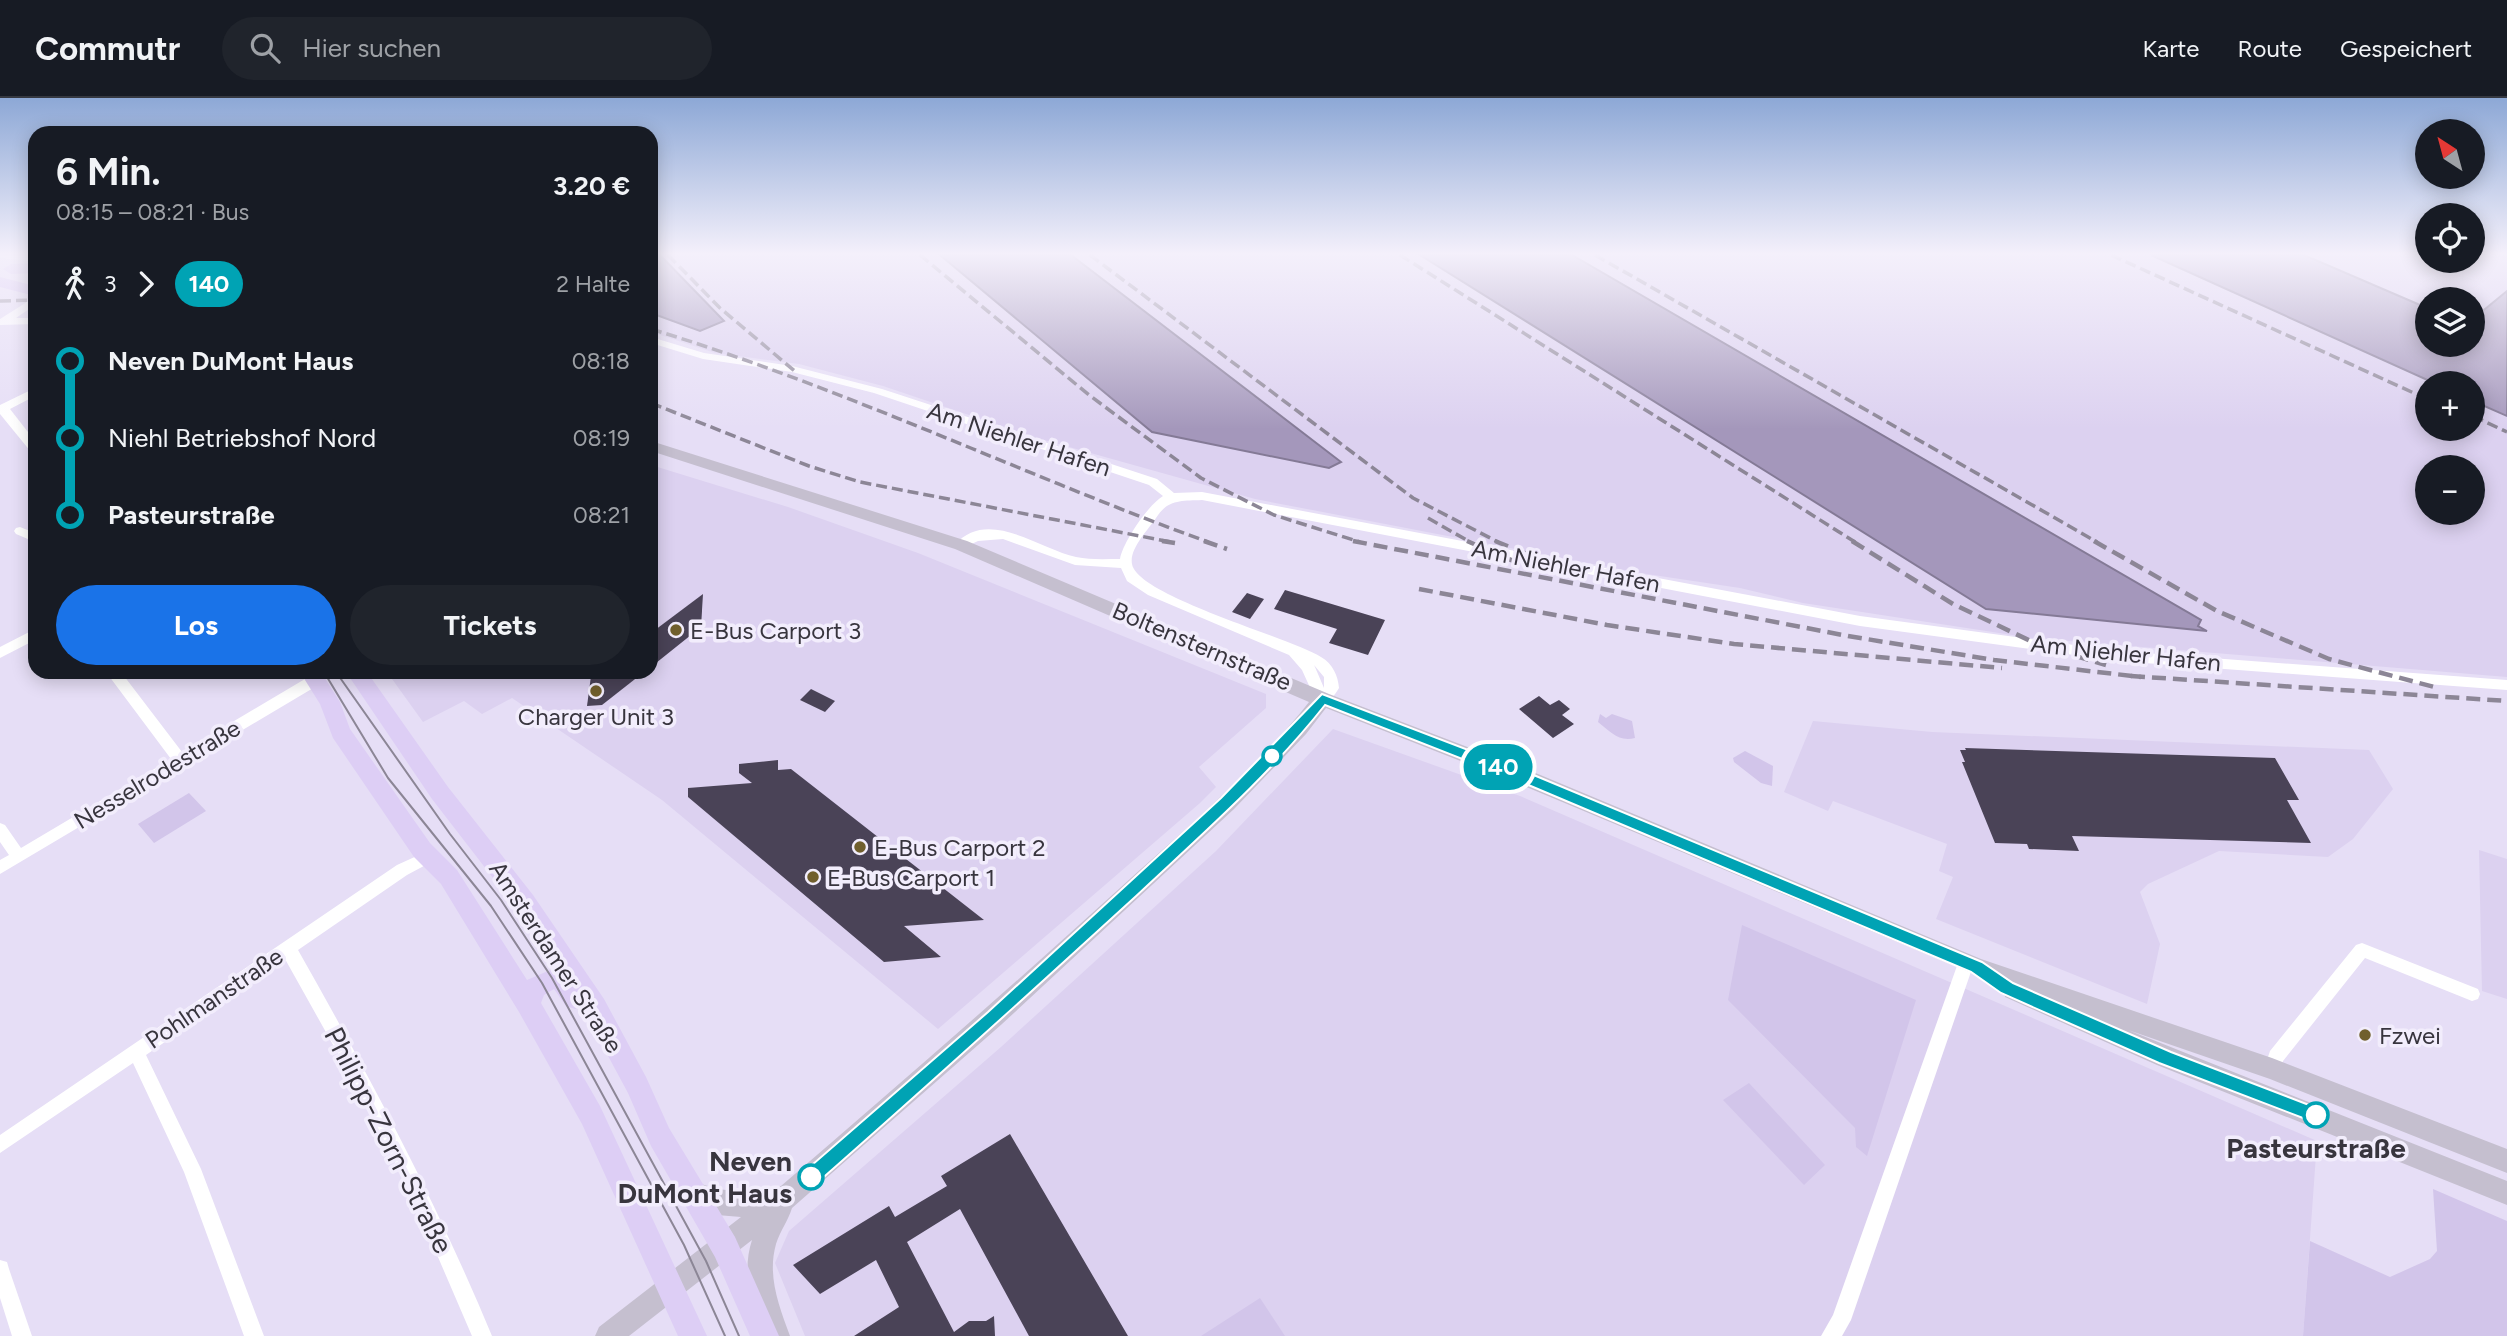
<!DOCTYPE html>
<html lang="de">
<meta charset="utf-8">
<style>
:root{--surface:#171b24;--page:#20242c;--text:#f1f3f6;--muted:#9ea1a6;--line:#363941;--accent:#1a73e8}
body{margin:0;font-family:Figtree,sans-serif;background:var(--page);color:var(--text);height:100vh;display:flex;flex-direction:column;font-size:26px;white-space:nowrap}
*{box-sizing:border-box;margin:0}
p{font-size:23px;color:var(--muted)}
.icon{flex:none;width:38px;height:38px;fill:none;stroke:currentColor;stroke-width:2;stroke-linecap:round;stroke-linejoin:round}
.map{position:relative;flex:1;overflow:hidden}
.details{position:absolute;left:28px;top:28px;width:630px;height:553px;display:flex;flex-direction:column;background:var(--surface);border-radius:21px;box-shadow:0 4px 18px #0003}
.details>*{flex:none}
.badge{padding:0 14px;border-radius:23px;font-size:24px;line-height:46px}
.needle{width:46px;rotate:324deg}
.buttons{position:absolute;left:2415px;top:21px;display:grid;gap:14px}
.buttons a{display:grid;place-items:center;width:70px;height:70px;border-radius:50%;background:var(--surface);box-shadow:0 4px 18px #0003;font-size:35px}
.map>.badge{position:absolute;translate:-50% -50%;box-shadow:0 0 0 4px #fff}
.legs{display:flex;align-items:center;gap:10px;height:77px;padding:0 28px;font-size:23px}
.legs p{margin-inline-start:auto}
.headline{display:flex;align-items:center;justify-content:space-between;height:119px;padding:0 28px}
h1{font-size:38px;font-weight:700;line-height:52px}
.primary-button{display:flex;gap:14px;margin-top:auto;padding:14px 28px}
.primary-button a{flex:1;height:80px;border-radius:42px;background:var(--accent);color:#fff;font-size:28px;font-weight:700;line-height:80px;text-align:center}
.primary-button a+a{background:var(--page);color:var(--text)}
ul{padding:0 28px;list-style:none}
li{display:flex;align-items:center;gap:24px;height:77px;font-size:26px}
li i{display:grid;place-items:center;width:10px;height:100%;margin:0 9px;background:currentColor}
li i::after{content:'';width:18px;height:18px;margin:-9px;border:5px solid;border-radius:50%;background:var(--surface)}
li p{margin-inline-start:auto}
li:first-child i{background:linear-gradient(#0000 50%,currentColor 0)}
li:last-child i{background:linear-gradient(currentColor 50%,#0000 0)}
header{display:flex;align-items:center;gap:42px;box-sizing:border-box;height:98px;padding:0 35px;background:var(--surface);border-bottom:2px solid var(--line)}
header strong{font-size:33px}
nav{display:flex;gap:38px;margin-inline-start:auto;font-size:24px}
.search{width:490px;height:63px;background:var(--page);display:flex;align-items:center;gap:18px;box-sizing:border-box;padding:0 24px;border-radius:38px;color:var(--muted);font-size:26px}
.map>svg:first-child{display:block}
.built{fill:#dcd1f0;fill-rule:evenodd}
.green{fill:#d2c5ea}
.water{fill:#a497bb;stroke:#847a96;stroke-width:2}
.building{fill:#4a4357}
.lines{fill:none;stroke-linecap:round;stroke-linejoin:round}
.minor{fill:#fff;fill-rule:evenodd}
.secondary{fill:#c5bfcf;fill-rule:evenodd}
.primary{fill:#ddcef5;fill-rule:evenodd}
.trunk{fill:#d2bef2;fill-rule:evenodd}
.tram{stroke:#8c8696;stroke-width:2}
.rail-far1{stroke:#8c8696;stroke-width:3.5;stroke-dasharray:11 5;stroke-linecap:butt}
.rail{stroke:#8c8696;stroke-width:4.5;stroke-dasharray:14 7;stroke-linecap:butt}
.line-1{fill:#00a3b4;stroke:#fff;stroke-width:2}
.poi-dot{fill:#705f2d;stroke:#f2edfc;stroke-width:2.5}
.stop-1-dot{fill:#fff;stroke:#00a3b4;stroke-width:3.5}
.labels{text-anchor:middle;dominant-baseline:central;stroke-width:7;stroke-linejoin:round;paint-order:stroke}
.street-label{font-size:24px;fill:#38353e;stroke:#f2edfc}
.poi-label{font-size:24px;fill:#38353e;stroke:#f2edfc;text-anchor:start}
.near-street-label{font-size:28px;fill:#38353e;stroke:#f2edfc}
.near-stop-label{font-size:28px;font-weight:bold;fill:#38353e;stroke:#f2edfc}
</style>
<header>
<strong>Commutr</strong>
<div class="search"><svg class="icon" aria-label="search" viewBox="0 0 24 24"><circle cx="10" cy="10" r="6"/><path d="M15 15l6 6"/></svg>Hier suchen</div>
<nav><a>Karte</a><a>Route</a><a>Gespeichert</a></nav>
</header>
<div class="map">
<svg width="2507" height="1238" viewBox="0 0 2507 1238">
<rect width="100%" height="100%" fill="#e6def6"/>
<g class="built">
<path d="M660 157H940L1051 251 1149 217 1071 157H1420L1986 511 2205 533 2197 528 2200 522 1572 157H2151L2434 285H2427V331H2473V303L2507 318V579L2032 540 1803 505 1740 490 1640 475 1255 401 1037 340 883 288 799 266 715 255 651 234V215L700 233 683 182ZM2427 369H2473V415H2427Z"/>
<path d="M2304 157H2427V163H2473V157H2507V193L2473 221V201H2427V210Z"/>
<path d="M651 367 788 409 918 455 1266 596V610L1199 669 1216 689 1200 705 938 931 662 702 512 600 482 616 464 603 423 624 387 574H651Z"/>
<path d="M1813 623 1932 634 2369 652 2393 691 2353 741 2328 759 2219 753 2148 786 2140 794 2160 846 2147 906 1936 821 1953 779 1939 773 1947 746 1833 703 1828 713 1784 694Z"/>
<path d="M1333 631 1520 698 2317 1043 2303 1238H805L775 1165 789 1133 1001 949 1216 753Z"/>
<path d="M2479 752 2507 761V901L2482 893Z"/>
</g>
<g class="green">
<path d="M1600 616 1606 620 1612 616 1632 623 1635 640C1618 644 1611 634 1598 624Z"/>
<path d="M1745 653 1773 668 1772 688 1761 685 1734 664 1733 660Z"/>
<path d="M189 695 206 713 154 745 138 726Z"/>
<path d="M1742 827 1916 902 1867 1058 1856 1049 1855 1030 1728 902Z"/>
<path d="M1749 985 1825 1067 1804 1087 1723 1002Z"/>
<path d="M2433 1091 2507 1123V1238H2303L2310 1143 2390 1179 2430 1161 2437 1153Z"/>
<path d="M1260 1200 1285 1238H1201Z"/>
</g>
<g class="water">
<path d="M651 157H660L724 223 700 233 651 215Z"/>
<path d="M940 157H1071L1341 364 1329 370 1152 334Z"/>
<path d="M1420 157H1572L2201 522 2198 528 2207 533 1986 511Z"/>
<path d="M2151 157H2304L2427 210V247H2473V221L2507 193V318L2473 303V285H2434Z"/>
</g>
<g class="building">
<path d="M1285 492 1385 522 1368 557 1329 545 1337 531 1274 511Z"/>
<path d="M1247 495 1264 501 1250 521 1232 514Z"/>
<path d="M703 496 701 529 651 569V535Z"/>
<path d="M606 574H644L602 607 587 608 591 578Z"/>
<path d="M811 591 835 603 825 614 800 602Z"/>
<path d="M1539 598 1550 607 1559 602 1570 611 1562 617 1574 626 1553 640 1519 611Z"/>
<path d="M1965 650 2275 660 2299 702H2287L2311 745 2072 738 2079 753 2029 751 2027 746 1995 745 1962 664H1965L1960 652H1966Z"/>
<path d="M778 662V672L791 671 984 822 904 828 941 859 884 864 688 699V690L752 685 739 675V666Z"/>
<path d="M1010 1036 1128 1238H1029L960 1111 907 1144 954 1234 969 1223H986L994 1218 995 1238H854L899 1209 876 1162 820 1196 793 1167 889 1108 895 1119 947 1088 941 1078Z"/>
</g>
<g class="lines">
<g class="minor">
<path d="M0 157H31L35 160 30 163 1 160Z"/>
<path d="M35 199V207L16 220H35V226L0 227V221Z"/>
<path d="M651 239 704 255 792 268 882 291 1157 381 1174 395 1202 394 1860 518 2118 553 2507 582V592L2118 563 1860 528 1202 402C1181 403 1168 401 1156 420 1148 432 1129 451 1132 466 1137 498 1291 540 1321 559 1333 566 1338 578 1339 590 1334 598 1327 608 1317 605L1302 572 1289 557 1148 497 1127 483 1121 470 1075 467 1003 441 978 443 961 451 955 447C987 409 1040 451 1076 459 1090 462 1105 461 1120 461 1123 444 1148 407 1163 398L1149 387 874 295 792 274 703 261 651 245ZM1314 567 1324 579V590L1315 569Z"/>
<path d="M35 290V298L10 311 35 343V355L31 354 0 316V307Z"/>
<path d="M20 429 35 435V444L16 436 14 433 16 430Z"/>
<path d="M35 531V542L0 560V549Z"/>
<path d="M106 574H121L182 654 310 578H320L322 582 320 586 0 776V762L9 757 0 744V725L5 727 21 750 171 661Z"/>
<path d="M430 752 435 754 438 758 435 762 407 777 298 852C370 979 436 1103 492 1238H472L410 1094 360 995 285 861 146 957 201 1071 264 1238H244L184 1074 133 965 0 1055V1037L397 767Z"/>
<path d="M2362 845 2478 891 2480 896 2478 901 2472 903 2365 860 2283 963 2278 977 2272 979 2266 977 2264 971 2270 953 2356 847Z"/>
<path d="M1966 858 1972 860 1974 865 1851 1222 1842 1238H1821L1833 1217 1958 865 1960 860Z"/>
<path d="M0 1162 7 1164 9 1171 32 1238H12L0 1200Z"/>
</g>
<path class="secondary" d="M651 343 967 443 1329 596 1538 676 1981 861 2272 960 2507 1051V1075L2270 981 2128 932 2507 1083V1107L2157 967 2005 899 2003 888 1524 688 1326 610 1306 636 1234 711 1002 926 792 1110C788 1123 780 1133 776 1146 767 1178 779 1208 790 1238H764C752 1206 741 1176 752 1142L629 1238H595L599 1229 741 1119 717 1117 687 1105 684 1096 687 1087 696 1084C726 1096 749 1094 781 1088 895 990 1009 891 1120 790 1185 731 1255 673 1309 604L955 451 651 353Z"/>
<path class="primary" d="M300 574H321L340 604 350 631 430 745 457 772 527 882 555 870 517 811 432 701 346 574H367L448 689 533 797 604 901 646 979 669 1030 735 1139 779 1238H750L715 1159 651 1048 628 995 586 917 581 909 575 911 566 908 554 891 544 897 541 905 600 1008 707 1238H678L582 1026 519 914 441 786 414 759 333 640 320 606Z"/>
<g class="trunk">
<path d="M35 165V175L11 176 3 171 11 166Z"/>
<path d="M0 179 35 188V198L0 189Z"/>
</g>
<g class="tram">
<path d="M324 574 388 680 491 808 542 885 684 1147 725 1238"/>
<path d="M336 574 450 736 501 802 552 880 706 1163 739 1238"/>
</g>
<g class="rail-far1">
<path d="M668 157 720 210 797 275"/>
<path d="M920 157 1089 297 1201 380 1274 417 1360 444"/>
<path d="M1090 157 1413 400 1498 444"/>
<path d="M1400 157 1855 444"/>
<path d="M1595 157 2097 444"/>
<path d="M2111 157 2427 301"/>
<path d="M0 203 35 202"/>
<path d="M651 231C842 289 1021 376 1208 444"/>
<path d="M651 305 809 368 860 384 1171 444"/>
<path d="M2473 318 2507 334"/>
<path d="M1428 420 1470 444"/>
</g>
<g class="rail">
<path d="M1162 443 1175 445"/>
<path d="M1204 443 1227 451"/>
<path d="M1353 443 1848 538 1994 562 2141 579"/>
<path d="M1467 443 1525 468"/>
<path d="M1495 443 1581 478"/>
<path d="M1852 443 1953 506 2039 547 2106 567"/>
<path d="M2094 443 2217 513 2329 561 2438 590"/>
<path d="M1419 491 1607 527 1734 546 2002 570"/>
<path d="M2131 578 2507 603"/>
</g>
</g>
<linearGradient id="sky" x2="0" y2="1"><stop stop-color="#8da8d6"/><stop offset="0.47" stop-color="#f4f0fb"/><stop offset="1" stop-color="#f4f0fb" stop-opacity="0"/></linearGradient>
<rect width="2507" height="331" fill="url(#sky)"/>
<path class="line-1" d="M1322 596 1536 678 1982 864 2013 885 2171 954 2322 1012 2324 1017 2316 1025 2159 965 2001 895 1971 874 1526 686 1325 607C1269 678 1200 738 1134 800 1029 896 924 991 817 1085L811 1087 805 1085 802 1079 805 1073 988 914 1221 700Z"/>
<g class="poi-dot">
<circle cx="676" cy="532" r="7"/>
<circle cx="596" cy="593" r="7"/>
<circle cx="860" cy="749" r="7"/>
<circle cx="813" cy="779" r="7"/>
<circle cx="2365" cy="937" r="7"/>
</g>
<g class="stop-1-dot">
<circle cx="1272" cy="658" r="9"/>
<circle cx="2316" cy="1017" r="12"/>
<circle cx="811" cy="1079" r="12"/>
</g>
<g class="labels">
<g class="street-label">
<text transform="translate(1019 341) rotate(18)">Am Niehler Hafen</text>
<text transform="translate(1566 468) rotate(11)">Am Niehler Hafen</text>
<text transform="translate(1202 548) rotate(23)">Boltensternstraße</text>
<text transform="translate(2126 555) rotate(6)">Am Niehler Hafen</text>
<text transform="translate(157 676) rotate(-31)">Nesselrodestraße</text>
<text transform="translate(556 859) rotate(57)">Amsterdamer Straße</text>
<text transform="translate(214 900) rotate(-34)">Pohlmanstraße</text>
</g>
<g class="poi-label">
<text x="690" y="532">E-Bus Carport 3</text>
<text x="596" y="618" text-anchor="middle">Charger Unit 3</text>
<text x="874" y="749">E-Bus Carport 2</text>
<text x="827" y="779">E-Bus Carport 1</text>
<text x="2379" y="937">Fzwei</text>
</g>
<g class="near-street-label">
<text transform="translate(389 1042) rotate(63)">Philipp-Zorn-Straße</text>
</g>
<g class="near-stop-label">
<text x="2316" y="1050">Pasteurstraße</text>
<text x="792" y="1063" text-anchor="end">Neven<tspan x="792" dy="32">DuMont Haus</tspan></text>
</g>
</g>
</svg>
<div class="buttons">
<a><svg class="needle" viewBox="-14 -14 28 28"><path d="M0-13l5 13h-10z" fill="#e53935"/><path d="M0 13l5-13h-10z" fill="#9ea1a6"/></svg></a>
<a><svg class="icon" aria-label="locate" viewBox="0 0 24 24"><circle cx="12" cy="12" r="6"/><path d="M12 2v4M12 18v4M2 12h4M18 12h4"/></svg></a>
<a><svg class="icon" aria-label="layers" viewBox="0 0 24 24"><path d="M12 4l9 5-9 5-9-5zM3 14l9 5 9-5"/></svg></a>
<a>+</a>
<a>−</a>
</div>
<b class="badge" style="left:1498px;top:669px;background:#00a3b4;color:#fff">140</b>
<section class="details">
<div class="headline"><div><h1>6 Min.</h1><p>08:15 – 08:21 · Bus</p></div><b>3.20 €</b></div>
<div class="legs"><svg class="icon" aria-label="walk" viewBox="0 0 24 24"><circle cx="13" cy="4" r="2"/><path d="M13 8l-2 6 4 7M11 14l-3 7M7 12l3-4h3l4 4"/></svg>3<svg class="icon" aria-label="forward" viewBox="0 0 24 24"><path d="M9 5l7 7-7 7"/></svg><b class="badge" style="background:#00a3b4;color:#fff">140</b><p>2 Halte</p></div>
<ul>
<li><i style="color:#00a3b4"></i><b>Neven DuMont Haus</b><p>08:18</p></li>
<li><i style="color:#00a3b4"></i><span>Niehl Betriebshof Nord</span><p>08:19</p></li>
<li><i style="color:#00a3b4"></i><b>Pasteurstraße</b><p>08:21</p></li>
</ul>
<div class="primary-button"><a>Los</a><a>Tickets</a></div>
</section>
</div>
